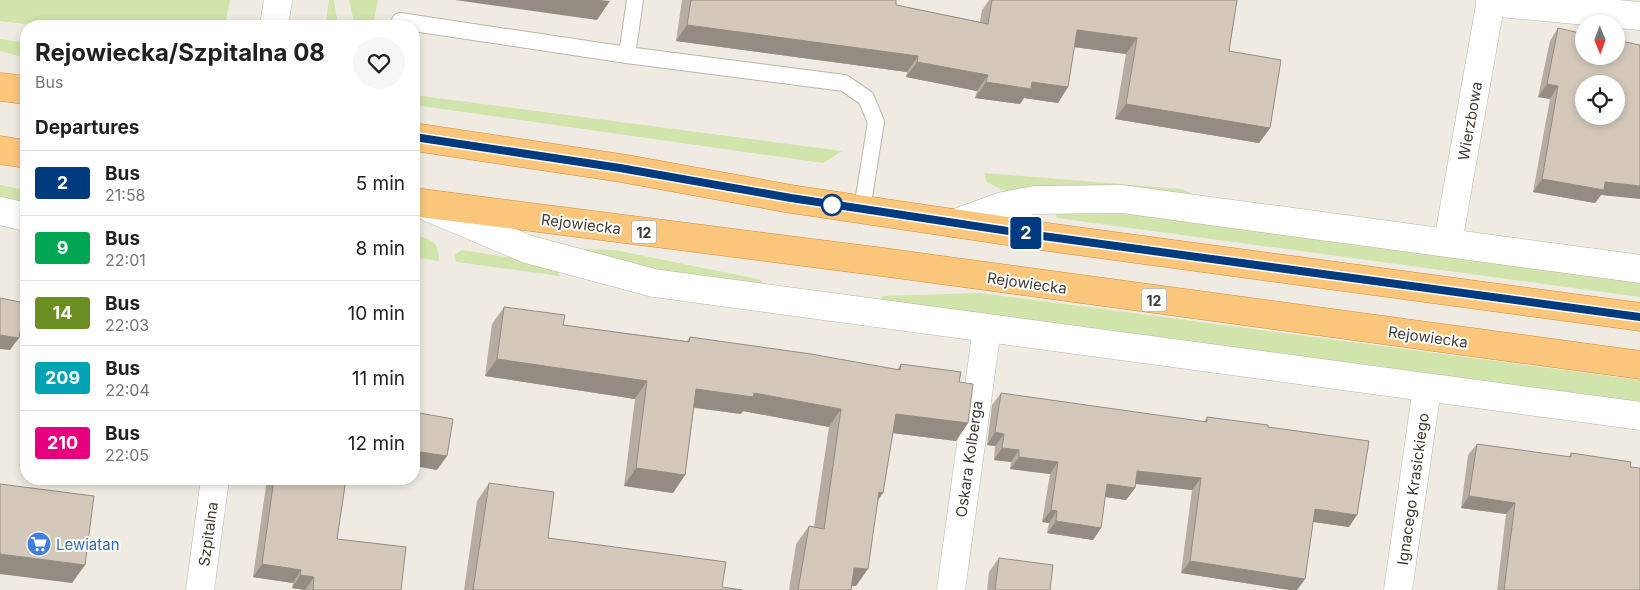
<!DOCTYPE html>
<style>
:root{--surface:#fff;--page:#f6f6f6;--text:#202124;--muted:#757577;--line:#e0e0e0}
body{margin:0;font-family:Inter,sans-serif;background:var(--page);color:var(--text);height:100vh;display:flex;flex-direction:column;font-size:19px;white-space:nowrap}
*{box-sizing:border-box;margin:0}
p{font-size:16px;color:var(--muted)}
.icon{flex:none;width:28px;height:28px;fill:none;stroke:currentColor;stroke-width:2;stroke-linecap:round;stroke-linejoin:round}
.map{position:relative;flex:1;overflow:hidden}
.drawer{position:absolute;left:20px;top:20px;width:400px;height:465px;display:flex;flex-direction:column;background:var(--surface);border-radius:20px;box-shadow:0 2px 8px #0003}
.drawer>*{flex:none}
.badge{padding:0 10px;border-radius:4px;font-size:18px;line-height:32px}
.needle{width:32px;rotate:179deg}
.tools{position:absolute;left:1575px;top:15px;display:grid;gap:10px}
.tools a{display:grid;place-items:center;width:50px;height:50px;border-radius:50%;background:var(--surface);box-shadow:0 2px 8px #0003;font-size:25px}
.map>.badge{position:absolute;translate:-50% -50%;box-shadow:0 0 0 2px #fff}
h2{padding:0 15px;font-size:19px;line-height:45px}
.round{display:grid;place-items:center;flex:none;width:52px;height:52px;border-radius:26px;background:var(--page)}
.head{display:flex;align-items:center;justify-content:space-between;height:85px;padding:0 15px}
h1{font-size:24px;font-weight:700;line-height:38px}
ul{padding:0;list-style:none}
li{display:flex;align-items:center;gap:15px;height:65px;padding:0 15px;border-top:1px solid var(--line)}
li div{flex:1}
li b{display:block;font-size:19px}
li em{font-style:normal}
li .badge{min-width:55px;font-weight:700;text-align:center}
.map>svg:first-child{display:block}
.green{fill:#d0e4ac}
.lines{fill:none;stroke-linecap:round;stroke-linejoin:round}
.service-casing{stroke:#beb5a9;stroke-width:18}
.minor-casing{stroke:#beb5a9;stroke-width:29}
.tertiary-casing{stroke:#beb5a9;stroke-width:29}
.trunk-casing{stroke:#d68c37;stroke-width:29}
.service{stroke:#fff;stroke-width:16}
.minor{stroke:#fff;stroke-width:28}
.tertiary{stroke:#fff;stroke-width:28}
.trunk{stroke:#f9c67c;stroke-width:28}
.wall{fill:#b6aca1}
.shaded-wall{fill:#948c83}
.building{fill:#d4c8bb;stroke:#948c83;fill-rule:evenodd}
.line-casing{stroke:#fff;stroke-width:11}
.line{stroke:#003b80;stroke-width:8}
.stop-dot{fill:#fff;stroke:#003b80;stroke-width:2.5}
.labels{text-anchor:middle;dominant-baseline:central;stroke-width:4;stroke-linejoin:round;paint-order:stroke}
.shield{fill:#fff;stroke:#7b7670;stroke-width:1}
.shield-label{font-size:14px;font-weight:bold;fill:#423b33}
.street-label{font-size:15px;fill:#423b33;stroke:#fff}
.shop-label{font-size:15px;fill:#366cbe;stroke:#fff;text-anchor:start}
</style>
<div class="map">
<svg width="1640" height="590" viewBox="0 0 1640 590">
<rect width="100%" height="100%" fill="#f0ebe2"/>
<g class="green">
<path d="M0 0H230L225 26H40L0 21Z"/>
<path d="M329 0H334L338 26H330L326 22Z"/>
<path d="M349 0H378L373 26H355Z"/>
<path d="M0 39 26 43V58L0 51Z"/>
<path d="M414 95 842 151 823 163 414 105Z"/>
<path d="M984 173 1182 189 1199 197 1124 191H1005L987 182Z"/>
<path d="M0 185 26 190V203L0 200Z"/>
<path d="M1131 211 1640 279V297L1057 218 1055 213Z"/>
<path d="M414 234C432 241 439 240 439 261L414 257Z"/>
<path d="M586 249 615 250 762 280 761 287 676 273 586 254 583 251Z"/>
<path d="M462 250 519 259 556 269 560 276 456 262 455 255Z"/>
<path d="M981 293 1640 380V402L1144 335 881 302 882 296Z"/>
</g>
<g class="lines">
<defs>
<g id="service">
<path d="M400 21 627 55 844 83 866 98 876 122 862 209"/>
<path d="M627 55 635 0"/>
</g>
<g id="minor">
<path d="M1490 2 1640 16"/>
<path d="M430 208 527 249 654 283 1640 416"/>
<path d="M0 211 26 217"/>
<path d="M956 223 1003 206 1035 200 1122 199 1640 269"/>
<path d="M1448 242 1491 0"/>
<path d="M951 590 987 328"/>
<path d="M1398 590 1427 388"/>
</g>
<g id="tertiary">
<path d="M274 26 278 0"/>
<path d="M200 590 215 479"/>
</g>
<g id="trunk">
<path d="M0 87 26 90"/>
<path d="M414 137 621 168 791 199 1055 238 1640 317"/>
<path d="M0 150 26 154"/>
<path d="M414 202 875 261 1640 365"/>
</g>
</defs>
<use href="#service" class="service-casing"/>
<use href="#minor" class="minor-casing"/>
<use href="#tertiary" class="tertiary-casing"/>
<use href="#trunk" class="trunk-casing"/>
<use href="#service" class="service"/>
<use href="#minor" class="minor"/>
<use href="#tertiary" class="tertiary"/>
<use href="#trunk" class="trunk"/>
</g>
<g class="wall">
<path d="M682 0H896V5L980 22 982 10 989 0H1237L1229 51 1270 128 1259 143 1115 119 1126 54 1074 47 1068 87 1058 103 1024 98 1020 104 975 98 977 91 906 77 907 72 676 41Z"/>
<path d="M1558 28 1601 195 1595 203 1533 192 1550 99 1538 97 1550 41Z"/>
<path d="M504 307 563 325 687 341 690 337 897 370 901 364 959 382 968 423 956 441 893 433 878 501 856 586H852L851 590H789L796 544 809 526 814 527 829 427 743 411 741 414 694 408 685 475 673 493 624 486 635 399 485 376 492 324Z"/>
<path d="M1001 393 1204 422 1207 417 1268 427 1349 527 1313 522 1305 579 1297 590H1290L1181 573 1192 490 1135 484V488L1126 500 1105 497 1101 528 1093 540 1047 533 1049 523 1042 522 1050 474 1010 469 1011 462 994 460 995 446 987 445 992 405Z"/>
<path d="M1477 444 1569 457 1571 453 1630 467 1640 590H1497L1506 514 1461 508 1468 455Z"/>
<path d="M267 479H346L337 539 401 590H305L292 588 293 583 253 577Z"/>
<path d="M489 483 548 538 722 587 742 590H464L477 501Z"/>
<path d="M999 558 1050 590H987L989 572Z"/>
</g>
<g class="shaded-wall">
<path d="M455 0H600L610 1 597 20Z"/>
<path d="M687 25 918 56 907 72 676 41Z"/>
<path d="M1077 30 1137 38 1126 54 1066 46Z"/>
<path d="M917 62 988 75 977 91 906 77Z"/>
<path d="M986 82H1032L1068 87 1058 103 1024 98 1020 104 975 98Z"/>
<path d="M1547 84 1558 86 1550 99 1538 97Z"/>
<path d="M1126 104 1270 128 1259 143 1115 119Z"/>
<path d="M1542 179 1605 182 1640 186V199L1601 195 1595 203 1533 192Z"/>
<path d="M0 335 19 338 10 350 0 349Z"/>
<path d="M497 359 647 381 635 399 485 376Z"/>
<path d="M696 389 754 393 841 409 829 427 743 411 741 414 684 406Z"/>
<path d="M896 414 968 423 956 441 884 432Z"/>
<path d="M995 432 1004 434 995 446 987 445Z"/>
<path d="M1002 448 1019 450 1011 462 994 460Z"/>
<path d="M414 451 447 456 437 470 414 466Z"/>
<path d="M1019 457 1058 462 1050 474 1010 469Z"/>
<path d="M636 468 685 475 673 493 624 486Z"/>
<path d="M1137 471 1201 478 1192 490 1128 483Z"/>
<path d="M1107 484 1135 488 1126 500 1099 496Z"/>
<path d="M879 492 883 493 871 510Z"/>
<path d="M1469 496 1515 503 1506 514 1461 508Z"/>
<path d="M1315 509 1357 515 1349 527 1307 521Z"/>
<path d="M1051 510 1057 511 1049 523 1042 522Z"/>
<path d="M1056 521 1101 528 1093 540 1047 533Z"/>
<path d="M0 554 85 565 72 583 0 574Z"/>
<path d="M1190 561 1305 579 1297 590H1290L1181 573Z"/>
<path d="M262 564 301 570 293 583 253 577Z"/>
<path d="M854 568 868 569 856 586 842 585Z"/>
<path d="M300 575 314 577 305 590 292 588Z"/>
</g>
<g class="building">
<path d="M691 0H896V5L988 24 992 0H1237L1229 51 1281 60 1270 128 1126 104 1137 38 1077 30 1068 87 1032 82 1031 89 986 82 988 75 917 62 918 56 687 25Z"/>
<path d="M1558 28 1584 34V56H1616V40L1640 45V186L1605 182 1604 190 1542 179 1558 86 1547 84ZM1584 84H1616V116H1584Z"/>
<path d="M0 298 25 303 19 338 0 335Z"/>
<path d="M504 307 565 315 563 325 689 342 690 337 811 354 900 370 901 364 961 372 959 382 973 384 968 423 896 414 883 493 879 492 868 569 854 568 851 590H798L809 526 824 529 841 409 754 393 753 397 696 389 685 475 636 468 647 381 497 359Z"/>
<path d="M1001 393 1207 422V417L1268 425V427L1369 441 1357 515 1315 509 1305 579 1190 561 1201 478 1137 471 1135 488 1107 484 1101 528 1056 521 1057 511 1051 510 1058 462 1019 457V450L1002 448 1004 434 995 432Z"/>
<path d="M414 412 453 419 447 456 414 451Z"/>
<path d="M1477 444 1571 457V453L1631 462 1630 467 1640 468V590H1504L1515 503 1469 496Z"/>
<path d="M274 479H346L337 539 406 547 401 590H313L314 577 300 575 301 570 262 564Z"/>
<path d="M489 483 554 492 548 538 726 562 722 587 742 590H473Z"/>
<path d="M0 484 94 496 85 565 0 554Z"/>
<path d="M999 558 1053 565 1050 590H995Z"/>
</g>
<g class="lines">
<defs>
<path id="line" d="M414 137 620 168 791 198 1035 235 1640 317"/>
</defs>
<use href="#line" class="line-casing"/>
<use href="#line" class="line"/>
</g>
<defs>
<symbol id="supermarket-disc" viewBox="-11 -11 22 22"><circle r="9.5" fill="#3f7fe0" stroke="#fff"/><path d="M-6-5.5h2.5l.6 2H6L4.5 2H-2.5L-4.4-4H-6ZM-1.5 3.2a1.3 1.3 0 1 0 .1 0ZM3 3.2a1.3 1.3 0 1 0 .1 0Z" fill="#fff"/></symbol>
</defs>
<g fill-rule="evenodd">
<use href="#supermarket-disc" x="25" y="530" width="28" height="28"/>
</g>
<circle class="stop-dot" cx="832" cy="205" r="10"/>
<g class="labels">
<g class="shield">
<rect x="631.5" y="220.5" width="25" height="23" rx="4"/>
<rect x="1141.5" y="288.5" width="25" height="23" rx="4"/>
</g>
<g class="shield-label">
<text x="644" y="232">12</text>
<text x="1154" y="300">12</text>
</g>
<g class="street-label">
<text transform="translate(1470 121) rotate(-80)">Wierzbowa</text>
<text transform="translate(581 224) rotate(7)">Rejowiecka</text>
<text transform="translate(1027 283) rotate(8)">Rejowiecka</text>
<text transform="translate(1428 337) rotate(8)">Rejowiecka</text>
<text transform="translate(969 459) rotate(-82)">Oskara Kolberga</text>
<text transform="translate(1413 489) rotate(-82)">Ignacego Krasickiego</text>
<text transform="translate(208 534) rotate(-82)">Szpitalna</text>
</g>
<g class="shop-label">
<text x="56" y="544">Lewiatan</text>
</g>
</g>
</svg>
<div class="tools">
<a><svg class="needle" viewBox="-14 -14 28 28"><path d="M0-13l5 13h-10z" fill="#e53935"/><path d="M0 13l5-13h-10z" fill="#757577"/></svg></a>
<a><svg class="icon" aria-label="locate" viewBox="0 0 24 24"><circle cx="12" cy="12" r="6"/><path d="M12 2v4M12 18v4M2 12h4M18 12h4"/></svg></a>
</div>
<b class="badge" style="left:1026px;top:233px;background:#003b80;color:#fff">2</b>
<section class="drawer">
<div class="head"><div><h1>Rejowiecka/Szpitalna 08</h1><p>Bus</p></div><a class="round"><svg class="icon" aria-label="heart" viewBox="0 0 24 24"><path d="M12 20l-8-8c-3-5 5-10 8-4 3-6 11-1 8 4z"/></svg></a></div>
<h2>Departures</h2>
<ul>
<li><span class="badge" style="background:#003b80;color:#fff">2</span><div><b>Bus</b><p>21:58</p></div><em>5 min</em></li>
<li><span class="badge" style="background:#00a651;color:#fff">9</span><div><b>Bus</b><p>22:01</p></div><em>8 min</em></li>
<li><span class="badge" style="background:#6b8e23;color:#fff">14</span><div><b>Bus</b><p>22:03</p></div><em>10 min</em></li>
<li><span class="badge" style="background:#00a3b4;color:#fff">209</span><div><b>Bus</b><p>22:04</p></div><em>11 min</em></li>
<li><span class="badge" style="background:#e6007e;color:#fff">210</span><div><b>Bus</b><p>22:05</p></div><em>12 min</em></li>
</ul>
</section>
</div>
